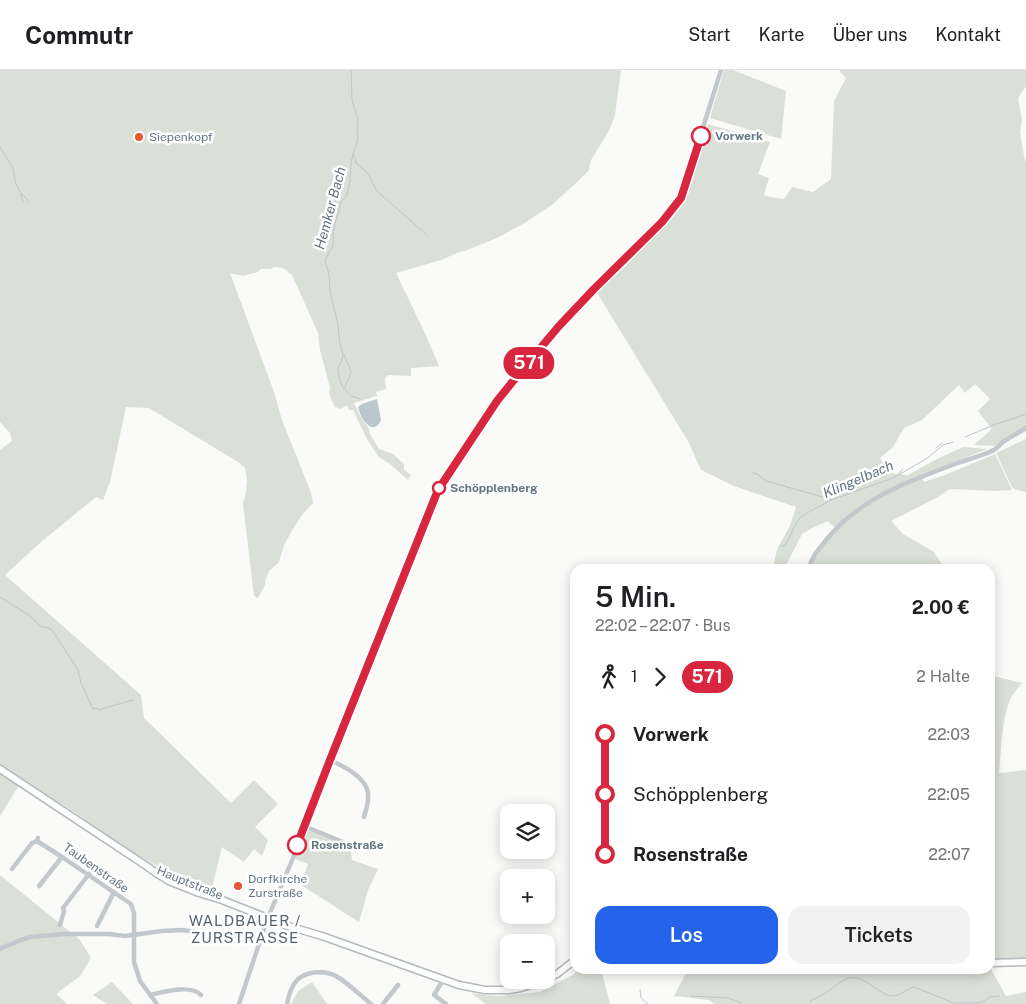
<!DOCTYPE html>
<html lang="de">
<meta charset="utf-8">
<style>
:root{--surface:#fff;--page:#f2f2f2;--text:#202124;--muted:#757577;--line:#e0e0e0;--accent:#2563eb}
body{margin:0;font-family:"Public Sans",sans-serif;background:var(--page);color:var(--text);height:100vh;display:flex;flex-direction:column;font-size:19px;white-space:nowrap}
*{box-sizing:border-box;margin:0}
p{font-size:16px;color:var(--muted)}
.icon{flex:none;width:28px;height:28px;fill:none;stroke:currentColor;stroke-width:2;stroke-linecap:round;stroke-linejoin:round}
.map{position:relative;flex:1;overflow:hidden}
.panel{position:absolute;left:570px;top:494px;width:425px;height:410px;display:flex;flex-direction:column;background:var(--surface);border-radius:15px;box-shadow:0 2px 12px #0003}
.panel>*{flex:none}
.badge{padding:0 10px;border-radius:16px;font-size:18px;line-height:32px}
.buttons{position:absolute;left:500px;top:734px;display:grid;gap:10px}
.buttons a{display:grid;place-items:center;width:55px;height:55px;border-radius:10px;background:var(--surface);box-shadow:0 2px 12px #0003;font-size:25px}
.map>.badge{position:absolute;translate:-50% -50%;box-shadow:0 0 0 2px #fff}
.legs{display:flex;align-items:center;gap:8px;height:55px;padding:0 25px;font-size:16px}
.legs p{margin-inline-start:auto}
.headline{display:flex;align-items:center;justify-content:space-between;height:85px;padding:0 25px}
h1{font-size:28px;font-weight:600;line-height:38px}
.button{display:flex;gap:10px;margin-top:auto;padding:10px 25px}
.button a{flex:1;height:58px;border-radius:15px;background:var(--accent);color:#fff;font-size:20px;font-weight:600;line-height:58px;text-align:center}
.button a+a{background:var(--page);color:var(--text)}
ul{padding:0 25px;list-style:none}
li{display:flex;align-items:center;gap:18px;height:60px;font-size:19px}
li i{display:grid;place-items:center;width:8px;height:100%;margin:0 6px;background:currentColor}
li i::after{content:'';width:12px;height:12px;margin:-6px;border:4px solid;border-radius:50%;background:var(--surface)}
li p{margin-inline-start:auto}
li:first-child i{background:linear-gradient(#0000 50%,currentColor 0)}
li:last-child i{background:linear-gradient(currentColor 50%,#0000 0)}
header{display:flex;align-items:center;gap:30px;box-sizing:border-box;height:70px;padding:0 25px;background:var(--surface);border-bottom:1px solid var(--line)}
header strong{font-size:24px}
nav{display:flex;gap:28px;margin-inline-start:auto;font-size:18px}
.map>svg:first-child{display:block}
.green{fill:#dadfd7}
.water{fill:#bbc7cb}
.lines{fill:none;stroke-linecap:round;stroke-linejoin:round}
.stream{stroke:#bbc7cb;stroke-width:1}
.secondary-casing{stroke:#b3babf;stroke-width:9}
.minor{stroke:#c3c8cc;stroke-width:4.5}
.secondary{stroke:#fff;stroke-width:6}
.line-1-casing{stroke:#fff;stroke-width:11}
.line-1{stroke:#d7263d;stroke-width:8}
.stop-1-dot{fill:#fff;stroke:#d7263d;stroke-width:2.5}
.poi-dot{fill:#e4572e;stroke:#fff;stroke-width:2}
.labels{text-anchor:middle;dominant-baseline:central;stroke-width:5;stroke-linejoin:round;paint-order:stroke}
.stop-label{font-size:12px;font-weight:bold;fill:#657683;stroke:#fff;text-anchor:start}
.poi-label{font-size:12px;fill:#657683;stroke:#fff;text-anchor:start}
.street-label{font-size:12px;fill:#657683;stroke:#fff}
.water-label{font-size:14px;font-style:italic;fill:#60757c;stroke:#fff}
.quarter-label{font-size:15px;letter-spacing:1px;fill:#57646e;stroke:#fff}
</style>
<header>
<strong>Commutr</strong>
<nav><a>Start</a><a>Karte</a><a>Über uns</a><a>Kontakt</a></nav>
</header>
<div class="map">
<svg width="1026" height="934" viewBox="0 0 1026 934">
<rect width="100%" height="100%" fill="#fafaf8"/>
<g class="green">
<path d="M0 0H621L615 45 609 61 591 90 589 100 576 113 553 134 523 154 497 168 465 181 459 182 441 190 396 203 423 259 439 296 411 298V306L388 305 385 308 386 319 376 322 377 326 354 333 359 344 369 359 370 364 379 379 393 384 404 394V400L411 405 408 410 390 394 379 387 376 383 367 369 353 340H349L347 335 341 339 335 337 329 324 330 318 320 280 318 263 292 205 283 198 275 197 270 199H261L258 202 243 206 230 203 274 322 282 350 310 420 313 433 302 445 293 459 284 475 279 492 269 501 265 511V515L258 528 254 526 243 434 246 421 247 409 245 398 238 392 149 338 126 337 110 412 103 430 96 427 41 472 5 505 141 625 144 648 231 733 254 710 278 734 255 757 268 770 262 786 254 779 244 792 222 777 212 818 201 814V812L186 808H184C141 792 101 760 62 734L53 733 19 715 0 746V380L12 371 10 363 0 352Z"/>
<path d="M724 0H733L786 21 781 69 710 48Z"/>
<path d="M839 0H1026V16L1018 28 1022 50 1020 63 1024 86 1026 92V361L995 376 974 375 992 359 978 341 990 329 975 314 965 323 959 315 922 350 904 358 893 377 880 388 890 403 908 405 937 389 963 377 987 379 922 406 924 412 945 405 995 384 1012 420 996 421 950 419 936 428 891 451 903 464 934 482 945 499H810V492L835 458 828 451 812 458 802 464 784 499H773L777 479 790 456 796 437 734 416 701 400 689 373 596 221 684 132 693 97 708 54 770 72 758 104 769 108 764 125 770 127 784 129 792 117 813 122 831 109 834 31 846 8Z"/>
<path d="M1026 369V422L1014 419 1012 417 996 383Z"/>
<path d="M990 605 1022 613C1019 617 1015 621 1012 626 1002 643 1001 682 999 703L1026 700V889L990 890 992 901 1006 926 1026 922V934H714L709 930 674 926 688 899H990Z"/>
<path d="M304 756 350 775 352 790 378 799 368 820 359 852 301 815 308 794 293 788Z"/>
<path d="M0 805 80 870 91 888 80 906 56 924 67 934H0Z"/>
<path d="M578 899H601L610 934H486L471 923 486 925 499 926 540 922 574 904Z"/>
<path d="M112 912 133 934H107L93 925Z"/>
<path d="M312 912 327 934H291L298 921Z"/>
</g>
<path class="water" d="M377 329 381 350C373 368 360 348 358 337L362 334Z"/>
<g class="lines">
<g class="stream">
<path d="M351 0 352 30 358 50 357 64 358 69 351 92 350 111 347 125 341 132 333 161V175L325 191 329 204 330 221 338 255 340 274 343 284V287L338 299 339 308 342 316 351 326 360 329"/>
<path d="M0 77 13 98 16 114 20 122 29 131"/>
<path d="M353 84 357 94 369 104 375 118 378 122 427 165"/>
<path d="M21 124 23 131"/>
<path d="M344 285 351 302 345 317"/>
<path d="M965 367 996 354 1015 348 1026 344"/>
<path d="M936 378 942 373"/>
<path d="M753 403 757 404 766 411 830 429"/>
<path d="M899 403 903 399"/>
<path d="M782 476 786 475 795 455 800 448 807 443 831 430 893 408 926 389 943 375 953 372"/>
<path d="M0 527 30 546 40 556 49 558 52 560 78 600 81 613 93 639 97 638 98 640 133 630"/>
<path d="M640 920 641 928 648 934"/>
<path d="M691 926 728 928 741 933"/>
<path d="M810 931C815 929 821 926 827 922 834 917 841 910 850 908 865 905 879 925 892 926 900 926 906 919 914 917L954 933H976L982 932 990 927 999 926"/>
</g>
<defs>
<g id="secondary">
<path d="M0 699 148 797 159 805 169 811 199 823 222 830 288 856 322 866 459 915 485 920H509L521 918 545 910"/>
<path d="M990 893 1026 892"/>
<path d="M546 909 557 904 575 890"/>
</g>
</defs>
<use href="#secondary" class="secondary-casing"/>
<g class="minor">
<path d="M809 499C811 487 819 479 827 469 860 428 909 411 958 393 968 389 985 385 994 380 997 378 1000 375 1003 372 1010 367 1018 363 1026 358"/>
<path d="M330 690C343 696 366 707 368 723 369 732 366 740 364 747"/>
<path d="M304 756 350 775 354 777"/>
<path d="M38 768 37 771 62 787 131 834 134 843V892L140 911 157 934"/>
<path d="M12 799 32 773 37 771"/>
<path d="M39 816 62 787"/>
<path d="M60 855 64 841 63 838 89 804"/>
<path d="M97 856 114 822"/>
<path d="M0 879 18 871 30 867 64 864H109L125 866 162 861 182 860 231 868"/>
<path d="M443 910 434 925 446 934"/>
<path d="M150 925C163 922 191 914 201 925"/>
<path d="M239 934 267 850 293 788 330 690 438 420 497 331 522 300 559 256 594 219 663 152 681 128 721 0"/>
<path d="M287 934C289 925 291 916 298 909 308 901 325 900 336 906 348 913 360 925 371 934"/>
<path d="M383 934 398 915"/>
</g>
<use href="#secondary" class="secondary"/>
</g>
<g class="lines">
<defs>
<path id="line-1" d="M297 775 330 690 438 420 497 331 522 300 559 256 594 219 662 152 681 128 701 66"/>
</defs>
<use href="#line-1" class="line-1-casing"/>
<use href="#line-1" class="line-1"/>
</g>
<g class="stop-1-dot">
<circle cx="701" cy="66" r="9"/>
<circle cx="439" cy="418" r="6"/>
<circle cx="297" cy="775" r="9"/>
</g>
<g class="poi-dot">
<circle cx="139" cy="67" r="5"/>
<circle cx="238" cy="816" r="5"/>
</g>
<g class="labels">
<g class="stop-label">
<text x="715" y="66">Vorwerk</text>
<text x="450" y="418">Schöpplenberg</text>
<text x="311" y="775">Rosenstraße</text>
</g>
<g class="poi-label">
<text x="149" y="67">Siepenkopf</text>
<text x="248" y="809">Dorfkirche<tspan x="248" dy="14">Zurstraße</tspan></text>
</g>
<g class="street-label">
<text transform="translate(96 798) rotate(35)">Taubenstraße</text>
<text transform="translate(190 813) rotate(22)">Hauptstraße</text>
</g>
<g class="water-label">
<text transform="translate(330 138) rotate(-75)">Hemker Bach</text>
<text transform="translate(858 409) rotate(-23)">Klingelbach</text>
</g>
<g class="quarter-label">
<text x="245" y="850">WALDBAUER /<tspan x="245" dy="17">ZURSTRASSE</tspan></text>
</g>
</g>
</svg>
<div class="buttons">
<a><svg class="icon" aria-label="layers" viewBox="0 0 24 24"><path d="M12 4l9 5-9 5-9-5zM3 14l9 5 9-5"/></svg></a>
<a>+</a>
<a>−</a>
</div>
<b class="badge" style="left:529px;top:293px;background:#d7263d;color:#fff">571</b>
<section class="panel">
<div class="headline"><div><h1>5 Min.</h1><p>22:02 – 22:07 · Bus</p></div><b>2.00 €</b></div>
<div class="legs"><svg class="icon" aria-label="walk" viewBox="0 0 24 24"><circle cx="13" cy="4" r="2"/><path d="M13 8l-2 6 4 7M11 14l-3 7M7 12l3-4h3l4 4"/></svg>1<svg class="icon" aria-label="forward" viewBox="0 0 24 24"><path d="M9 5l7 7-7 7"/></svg><b class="badge" style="background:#d7263d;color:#fff">571</b><p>2 Halte</p></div>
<ul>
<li><i style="color:#d7263d"></i><b>Vorwerk</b><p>22:03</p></li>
<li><i style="color:#d7263d"></i><span>Schöpplenberg</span><p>22:05</p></li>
<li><i style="color:#d7263d"></i><b>Rosenstraße</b><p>22:07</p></li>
</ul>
<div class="button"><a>Los</a><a>Tickets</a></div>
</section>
</div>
